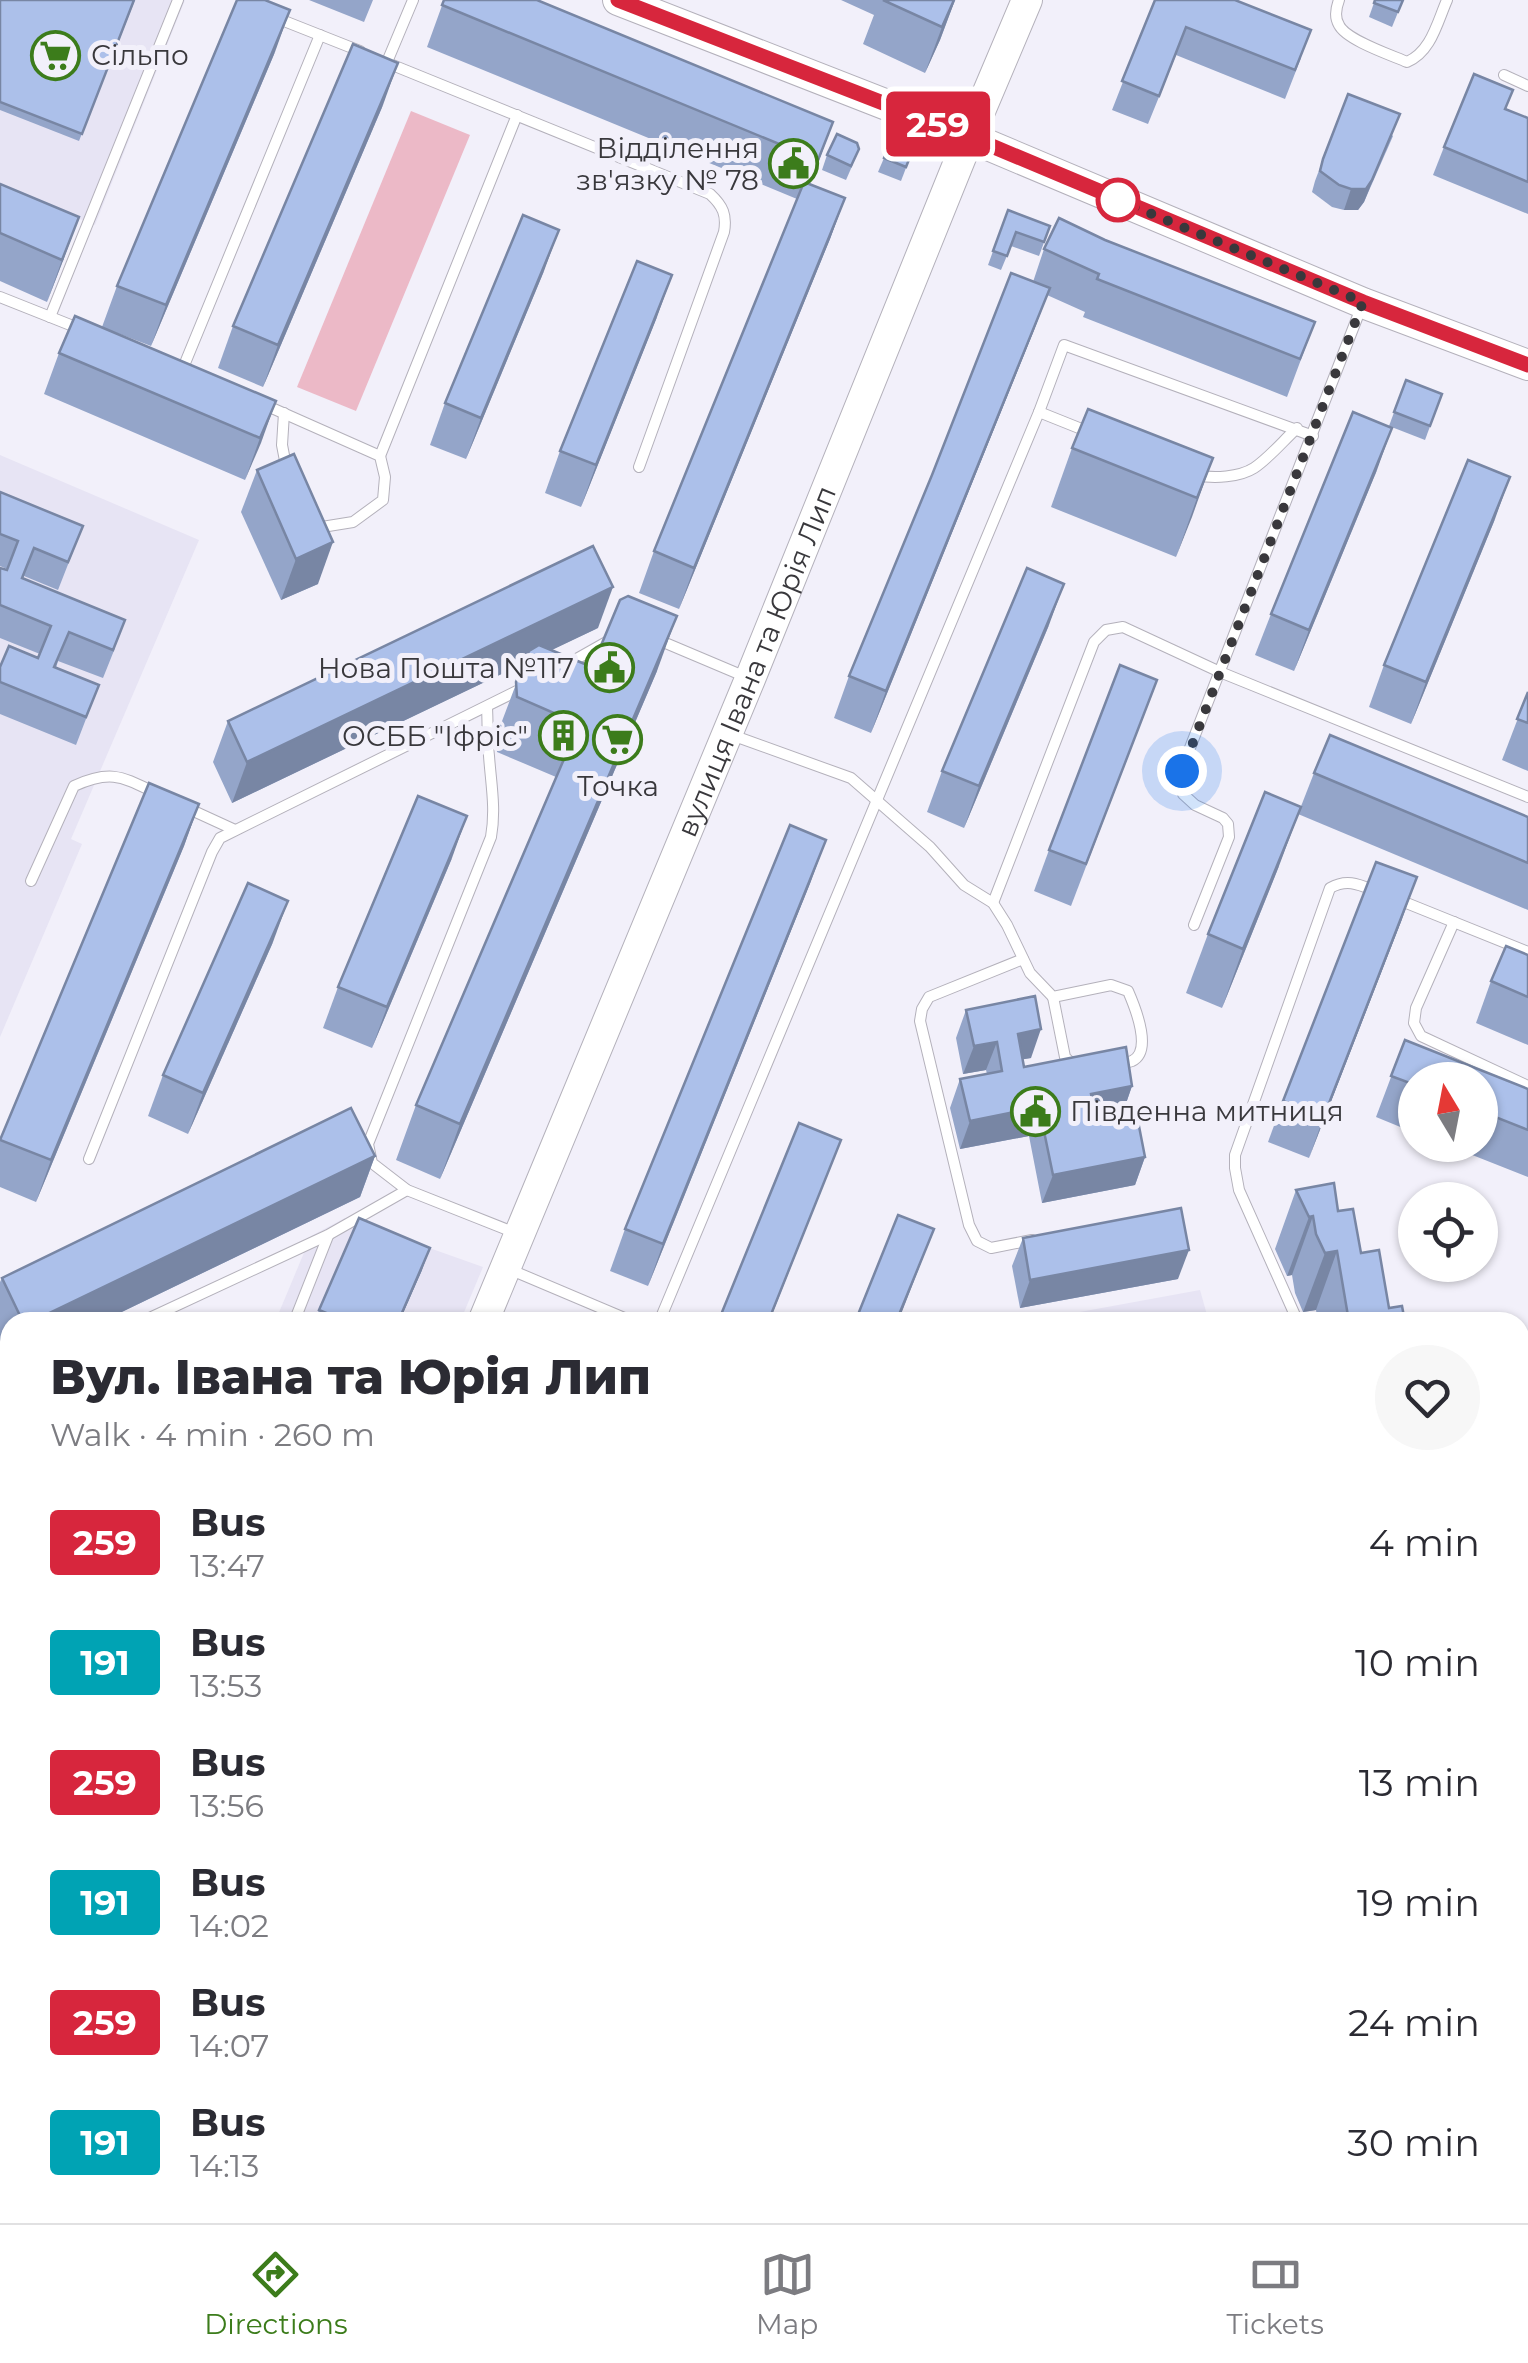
<!DOCTYPE html>
<meta charset="utf-8">
<style>
:root{--surface:#fff;--page:#f7f7f7;--text:#2b2b33;--muted:#7c7c81;--line:#e1e1e2;--accent:#3c7c1b}
body{margin:0;font-family:Montserrat,sans-serif;background:var(--page);color:var(--text);height:100vh;display:flex;flex-direction:column;font-size:38px;white-space:nowrap}
*{box-sizing:border-box;margin:0}
p{font-size:32px;color:var(--muted)}
.icon{flex:none;width:55px;height:55px;fill:none;stroke:currentColor;stroke-width:2;stroke-linecap:round;stroke-linejoin:round}
.map{position:relative;flex:1;overflow:hidden}
.drawer{position:absolute;left:0px;top:1312px;width:1530px;height:912px;display:flex;flex-direction:column;background:var(--surface);border-radius:30px 30px 0 0;box-shadow:0 2px 8px #0004}
.drawer>*{flex:none}
.badge{padding:0 20px;border-radius:8px;font-size:35px;line-height:65px}
.needle{width:65px;rotate:350deg}
.controls{position:absolute;left:1398px;top:1062px;display:grid;gap:20px}
.controls a{display:grid;place-items:center;width:100px;height:100px;border-radius:50%;background:var(--surface);box-shadow:0 2px 8px #0004;font-size:50px}
.you{position:absolute;width:50px;height:50px;margin:-25px;border:8px solid #fff;border-radius:50%;background:#1a73e8;box-shadow:0 0 0 15px #1a73e833}
.map>.badge{position:absolute;translate:-50% -50%;box-shadow:0 0 0 5px #fff}
.round{display:grid;place-items:center;flex:none;width:105px;height:105px;border-radius:52px;background:var(--page)}
.headline{display:flex;align-items:center;justify-content:space-between;height:170px;padding:0 50px}
h1{font-size:48px;font-weight:800;line-height:75px}
ul{padding:0;list-style:none}
li{display:flex;align-items:center;gap:30px;height:120px;padding:0 50px}
li div{flex:1}
li b{display:block;font-size:38px}
li em{font-style:normal}
li .badge{min-width:110px;font-weight:700;text-align:center}
.menu{display:flex;justify-content:space-around;align-items:center;height:140px;border-top:2px solid var(--line);background:var(--surface);font-size:28px;color:var(--muted)}
.menu a{display:grid;justify-items:center;gap:5px}
.menu .active{color:var(--accent)}
.map>svg:first-child{display:block}
.built{fill:#e7e4f4}
.green{fill:#ecb9c7}
.lines{fill:none;stroke-linecap:round;stroke-linejoin:round}
.lane-casing{stroke:#b4b1bb;stroke-width:12}
.street-casing{stroke:#b4b1bb;stroke-width:22}
.secondary-casing{stroke:#b4b1bb;stroke-width:32}
.lane{stroke:#fff;stroke-width:10}
.street{stroke:#fff;stroke-width:20}
.secondary{stroke:#fff;stroke-width:30}
.wall{fill:#94a5c9}
.shaded-wall{fill:#7886a4}
.building{fill:#acc0ea;stroke:#7886a4;stroke-width:2.5}
.line-casing{stroke:#fff;stroke-width:22}
.line{stroke:#d7263d;stroke-width:15}
.walk{stroke:#39383c;stroke-width:10;stroke-dasharray:0 18}
.stop-dot{fill:#fff;stroke:#d7263d;stroke-width:5}
.labels{text-anchor:middle;dominant-baseline:central;stroke-width:10;stroke-linejoin:round;paint-order:stroke}
.poi-label{font-size:28px;fill:#39383c;stroke:#f2f0fa;text-anchor:end}
.street-label{font-size:28px;fill:#39383c;stroke:#f2f0fa}
</style>
<div class="map">
<svg width="1528" height="2223" viewBox="0 0 1528 2223">
<rect width="100%" height="100%" fill="#f2f0fa"/>
<g class="built">
<path d="M0 0H185L95 225 0 188Z"/>
<path d="M0 455 199 540 71 839 82 844 0 1037Z"/>
<path d="M345 1218 483 1267 460 1322H275L311 1236Z"/>
<path d="M1200 1290 1209 1322H1025Z"/>
<path d="M424 2215H563L577 2223H421Z"/>
</g>
<path class="green" d="M411 111 470 135 356 411 297 387Z"/>
<g class="lines">
<defs>
<g id="lane">
<path d="M1339 0C1336 8 1334 17 1339 25 1346 40 1391 55 1407 62 1431 52 1437 23 1447 0"/>
<path d="M274 17 360 51"/>
<path d="M385 62 710 194C723 206 727 215 724 232L639 467"/>
<path d="M387 62 413 0"/>
<path d="M1504 75 1528 86"/>
<path d="M0 297 83 330"/>
<path d="M50 317 178 0"/>
<path d="M183 368 320 35"/>
<path d="M265 405 380 456 385 477 383 500 353 522 322 527 315 522"/>
<path d="M1039 412 1089 432"/>
<path d="M284 413 282 445 287 471"/>
<path d="M380 456 517 115"/>
<path d="M1198 475C1213 479 1240 477 1254 468 1269 458 1283 441 1297 428"/>
<path d="M656 639 746 677"/>
<path d="M564 666 610 640"/>
<path d="M487 708C488 724 487 740 489 756 491 784 496 809 491 837L368 1144 372 1163 407 1190 518 1234"/>
<path d="M729 734 851 778 930 847 964 885 993 903 1007 925 1030 973 1053 997 1111 985 1128 991C1135 1007 1153 1051 1132 1061 1127 1063 1121 1063 1115 1064"/>
<path d="M187 808 235 830"/>
<path d="M31 881 74 786C112 769 122 777 158 794"/>
<path d="M1399 900 1528 952"/>
<path d="M993 903 1094 642 1106 630 1123 627 1220 672 1528 797"/>
<path d="M1454 922 1416 1008 1414 1023 1421 1036 1528 1086"/>
<path d="M1194 925 1229 837 1228 824 1223 818 1195 805 1183 794 1181 771 1361 308"/>
<path d="M1023 959 929 997 922 1009 920 1021 969 1225 977 1241 991 1248 1032 1240"/>
<path d="M1053 997 1065 1057 1074 1066"/>
<path d="M89 1159 212 852 220 838 523 688"/>
<path d="M511 1270 634 1322"/>
<path d="M141 1322 328 1235 407 1190"/>
<path d="M294 1322 328 1236"/>
<path d="M659 1322 1039 412 1064 345 1313 436"/>
<path d="M1298 1322 1239 1190 1235 1168V1155L1330 888C1348 878 1360 885 1378 892"/>
<path d="M0 1393 10 1386"/>
<path d="M1520 1599 1528 1596"/>
<path d="M1520 1922 1528 1910"/>
<path d="M0 2068 10 2043"/>
<path d="M300 2223 304 2215"/>
<path d="M1309 2223 1314 2215"/>
</g>
<path id="street" d="M0 1757 10 1761"/>
<g id="secondary">
<path d="M618 0 969 137 1363 303 1528 365"/>
<path id="s1" d="M483 1322 750 679 969 137 1027 0"/>
<path d="M115 2223 118 2215"/>
</g>
</defs>
<use href="#lane" class="lane-casing"/>
<use href="#street" class="street-casing"/>
<use href="#secondary" class="secondary-casing"/>
<use href="#lane" class="lane"/>
<use href="#street" class="street"/>
<use href="#secondary" class="secondary"/>
</g>
<g class="wall">
<path d="M0 0H135L79 141 0 110Z"/>
<path d="M309 0H373L364 22Z"/>
<path d="M444 0 833 122 810 184 845 198 830 239 679 609 639 593 654 551 797 199 427 47Z"/>
<path d="M841 0H955L940 40 925 73 863 44 874 15Z"/>
<path d="M1155 0 1301 58 1285 99 1176 55 1148 124 1112 110Z"/>
<path d="M1375 0H1403L1392 27 1369 17Z"/>
<path d="M275 52 151 346 104 328 276 401 245 480 44 394 59 353 102 327 117 286Z"/>
<path d="M1348 94 1393 136 1364 202 1358 210H1344L1332 207 1312 192 1315 181Z"/>
<path d="M383 105 263 387 218 368 233 326Z"/>
<path d="M1506 109 1528 118V214L1433 175 1444 147Z"/>
<path d="M914 147 901 181 878 172 884 158Z"/>
<path d="M827 155 853 164 846 180 822 170Z"/>
<path d="M0 184 64 258 47 302 0 281Z"/>
<path d="M1008 210 1050 226 1039 256 1011 246 1001 270 988 265Z"/>
<path d="M1105 240 1315 322 1287 397 1083 317 1085 312 1047 295 1034 330 871 733 834 718 849 676 1033 282 1044 249Z"/>
<path d="M544 271 466 459 430 445 445 403Z"/>
<path d="M657 317 581 507 545 493 560 451Z"/>
<path d="M1406 380 1442 394 1425 440 1389 426Z"/>
<path d="M1072 448 1213 458 1176 557 1051 507Z"/>
<path d="M257 470 318 584 281 600 241 512Z"/>
<path d="M1377 470 1294 671 1255 655 1271 614Z"/>
<path d="M0 492 83 526 58 590 24 576 23 578 115 648 103 678 58 661 56 668 99 685 76 745 0 714V667L38 658 40 654 0 638V568L7 570V569L0 566Z"/>
<path d="M1495 519 1411 724 1369 707 1384 665Z"/>
<path d="M1049 625 964 828 927 812 942 771Z"/>
<path d="M598 628 551 650 592 667 657 671 440 1179 396 1160 416 1105 556 777 497 752 496 737 524 663 232 803 213 762 228 721Z"/>
<path d="M1157 680 1071 906 1034 891 1049 850Z"/>
<path d="M1528 692V771L1502 760Z"/>
<path d="M1314 773 1528 817V910L1298 814Z"/>
<path d="M199 804 184 846 36 1202 0 1187V1140Z"/>
<path d="M452 858 372 1048 323 1028 338 987Z"/>
<path d="M1279 866 1222 1008 1186 993 1208 934Z"/>
<path d="M811 881 648 1286 610 1271 625 1229Z"/>
<path d="M1402 919 1309 1158 1268 1142 1283 1101Z"/>
<path d="M273 942 188 1134 148 1116 163 1075Z"/>
<path d="M1528 955V1045L1476 1023 1491 981Z"/>
<path d="M966 1010 1031 1058 1023 1059 1024 1067 1132 1086 1122 1115 1096 1120 1097 1124 1145 1157 1135 1185 1042 1203 1029 1136 960 1149 950 1108 960 1079 987 1074 986 1070 963 1074 956 1038Z"/>
<path d="M1405 1040 1528 1089V1177L1447 1145H1480V1080H1415V1133L1376 1117Z"/>
<path d="M375 1156 360 1197 101 1322H10V1367L0 1347V1282L2 1278Z"/>
<path d="M1296 1190 1338 1211 1389 1308 1405 1322H1318L1316 1310 1303 1312 1295 1293 1292 1275 1287 1276 1275 1249Z"/>
<path d="M1023 1238 1178 1279 1020 1308 1012 1266Z"/>
<path d="M422 1270 399 1322H314L319 1310Z"/>
<path d="M1528 1730V1759L1520 1753Z"/>
<path d="M1520 2108 1528 2113V2223H1499L1490 2217 1491 2215H1520Z"/>
<path d="M10 2132V2215H30L27 2223H0V2157Z"/>
<path d="M693 2215H951L975 2223H693L690 2222Z"/>
</g>
<g class="shaded-wall">
<path d="M955 0 940 40 925 73 942 27Z"/>
<path d="M290 10 275 52 151 346 166 305Z"/>
<path d="M398 63 383 105 263 387 278 345Z"/>
<path d="M1400 114 1364 202 1358 210H1344L1351 189Z"/>
<path d="M833 122 818 163 802 201 818 160Z"/>
<path d="M845 198 830 239 679 609 694 568Z"/>
<path d="M79 217 64 258 47 302 62 260Z"/>
<path d="M559 230 544 271 466 459 481 418Z"/>
<path d="M672 275 657 317 581 507 596 465Z"/>
<path d="M1050 288 1034 330 871 733 886 691Z"/>
<path d="M276 401 261 443 245 480 260 438Z"/>
<path d="M1392 428 1377 470 1294 671 1309 630Z"/>
<path d="M1213 458 1192 517 1176 557 1197 498Z"/>
<path d="M1510 477 1495 519 1411 724 1426 682Z"/>
<path d="M333 542 318 584 281 600 296 559Z"/>
<path d="M1064 584 1049 625 964 828 979 786Z"/>
<path d="M613 587 598 628 232 803 247 762Z"/>
<path d="M677 616 657 671 440 1179 460 1124Z"/>
<path d="M199 804 184 846 36 1202 51 1160Z"/>
<path d="M1301 807 1279 866 1222 1008 1243 949Z"/>
<path d="M467 816 452 858 372 1048 387 1007Z"/>
<path d="M826 840 811 881 648 1286 663 1244Z"/>
<path d="M1417 877 1402 919 1309 1158 1324 1116Z"/>
<path d="M288 901 273 942 188 1134 203 1093Z"/>
<path d="M1041 1029 1031 1058 1007 1062 1018 1034Z"/>
<path d="M997 1042 986 1070 963 1074 974 1046Z"/>
<path d="M1132 1086 1122 1115 1081 1123 1091 1094Z"/>
<path d="M1039 1107 1029 1136 960 1149 970 1121Z"/>
<path d="M841 1140 769 1322H768Z"/>
<path d="M375 1156 360 1197 101 1322H31Z"/>
<path d="M1145 1157 1135 1185 1042 1203 1053 1175Z"/>
<path d="M1313 1216 1292 1275 1287 1276 1309 1217Z"/>
<path d="M934 1229 898 1322H896Z"/>
<path d="M430 1248 422 1270 399 1322H398Z"/>
<path d="M1189 1250 1178 1279 1020 1308 1030 1280Z"/>
<path d="M1337 1251 1316 1310 1303 1312 1325 1253Z"/>
<path d="M1362 1314 1359 1322H1346L1348 1316Z"/>
<path d="M1528 1531V1550L1520 1572V1533Z"/>
<path d="M10 1592V1599L0 1622V1615Z"/>
<path d="M1528 2026V2045L1520 2057V2039Z"/>
<path d="M1383 2215H1398L1392 2223H1378Z"/>
</g>
<g class="building">
<path d="M0 0H134L82 134 0 102Z"/>
<path d="M237 0H265L290 10 166 305 117 286Z"/>
<path d="M444 0H537L833 122 818 160 442 5Z"/>
<path d="M883 0H954L942 27Z"/>
<path d="M1155 0H1235L1311 30 1295 70 1186 27 1159 96 1122 81Z"/>
<path d="M1375 0H1403L1398 12 1374 3Z"/>
<path d="M353 44 398 63 278 345 233 326Z"/>
<path d="M1474 74 1513 90 1505 109 1528 118V182L1444 147Z"/>
<path d="M1348 94 1400 114 1372 180 1366 189H1351L1339 185 1320 171 1323 159Z"/>
<path d="M837 134 857 143 859 149 851 166 827 155Z"/>
<path d="M891 138 914 147 906 167 884 158Z"/>
<path d="M804 182 845 198 694 568 654 551Z"/>
<path d="M0 184 79 217 62 260 0 233Z"/>
<path d="M1008 210 1050 226 1044 242 1016 232 1007 256 993 251Z"/>
<path d="M523 215 559 230 481 418 445 403Z"/>
<path d="M1059 218 1105 240 1315 322 1300 359 1097 279 1099 274 1044 249Z"/>
<path d="M637 261 672 275 596 465 560 451Z"/>
<path d="M1011 273 1050 288 886 691 849 676 932 475Z"/>
<path d="M75 316 276 401 260 438 59 353Z"/>
<path d="M1406 380 1442 394 1430 426 1394 412Z"/>
<path d="M1088 409 1213 458 1197 498 1072 448Z"/>
<path d="M1353 412 1392 428 1309 630 1271 614Z"/>
<path d="M294 454 333 542 296 559 257 470Z"/>
<path d="M1468 460 1510 477 1426 682 1384 665Z"/>
<path d="M0 492 83 526 68 562 34 548 22 578 125 620 113 650 69 632 54 667 99 685 86 717 0 682V667L9 646 38 658 51 626 0 605V568L7 570 18 541 0 534Z"/>
<path d="M593 546 613 587 247 762 228 721Z"/>
<path d="M1027 568 1064 584 979 786 942 771Z"/>
<path d="M628 596 677 616 460 1124 416 1105 579 724 517 697 516 682 529 651 539 645 592 667 620 600Z"/>
<path d="M1120 665 1157 680 1086 864 1049 850Z"/>
<path d="M1528 692V723L1517 719Z"/>
<path d="M1330 735 1528 817V863L1314 773Z"/>
<path d="M149 783 199 804 51 1160 0 1140Z"/>
<path d="M1265 792 1301 807 1243 949 1208 934Z"/>
<path d="M418 796 467 816 387 1007 338 987Z"/>
<path d="M790 825 826 840 663 1244 625 1229Z"/>
<path d="M1376 862 1417 877 1324 1116 1283 1101Z"/>
<path d="M248 883 288 901 203 1093 163 1075Z"/>
<path d="M1506 946 1528 955V997L1491 981Z"/>
<path d="M1035 996 1041 1029 1018 1034 1024 1067 1126 1047 1132 1086 1091 1094 1097 1124 1137 1116 1145 1157 1053 1175 1039 1107 970 1121 960 1079 1002 1071 997 1042 974 1046 966 1010Z"/>
<path d="M1405 1040 1528 1089V1130L1480 1111V1080H1415V1085L1391 1076Z"/>
<path d="M351 1108 375 1156 31 1322H23L2 1278Z"/>
<path d="M799 1123 841 1140 768 1322H718Z"/>
<path d="M1334 1183 1338 1211 1353 1209 1361 1253 1379 1250 1389 1308 1402 1306 1405 1322H1364L1362 1314 1348 1316 1337 1251 1325 1253 1316 1234 1313 1216 1309 1217 1296 1190Z"/>
<path d="M1181 1208 1189 1250 1030 1280 1023 1238Z"/>
<path d="M898 1215 934 1229 896 1322H855Z"/>
<path d="M359 1218 430 1248 398 1322H348L319 1310Z"/>
<path d="M1520 1446 1528 1490V1531L1520 1533Z"/>
<path d="M10 1463V1592L0 1615V1485Z"/>
<path d="M8 1788 10 1789V1931L0 1957V1809Z"/>
<path d="M1528 1946V2026L1520 2039V1959Z"/>
<path d="M1520 2108 1528 2113V2184L1520 2178Z"/>
<path d="M10 2132V2204L0 2200V2157Z"/>
<path d="M1528 2191V2212L1520 2206V2202Z"/>
<path d="M224 2215H274L271 2223H221Z"/>
<path d="M353 2215H405L401 2223H350Z"/>
<path d="M809 2215H951L975 2223H833Z"/>
<path d="M1077 2215H1125L1122 2223H1075Z"/>
<path d="M1331 2215H1383L1378 2223H1326Z"/>
</g>
<g class="lines">
<defs>
<path id="line" d="M618 0 968 136 1363 302 1528 365"/>
</defs>
<use href="#line" class="line-casing"/>
<use href="#line" class="line"/>
<path class="walk" d="M1118 200 1363 302 1182 771"/>
</g>
<defs>
<symbol id="supermarket-ring" viewBox="-11 -11 22 22"><circle r="9.5" fill="#f2f0fa" stroke="#3c7c1b" stroke-width="1.5"/><path d="M-6-5.5h2.5l.6 2H6L4.5 2H-2.5L-4.4-4H-6ZM-1.5 3.2a1.3 1.3 0 1 0 .1 0ZM3 3.2a1.3 1.3 0 1 0 .1 0Z" fill="#3c7c1b"/></symbol>
<symbol id="civic-ring" viewBox="-11 -11 22 22"><circle r="9.5" fill="#f2f0fa" stroke="#3c7c1b" stroke-width="1.5"/><path d="M-.6-6.5H3V-4.5H.6V-3L4-1V1h2V6H-6V1h2V-1L-.6-3ZM-1.2 2.5V6h2.4V2.5Z" fill="#3c7c1b"/></symbol>
<symbol id="building-ring" viewBox="-11 -11 22 22"><circle r="9.5" fill="#f2f0fa" stroke="#3c7c1b" stroke-width="1.5"/><path d="M-4-6H4V6H1V3H-1V6H-4ZM-2.5-4.3h1.7v1.8h-1.7ZM.8-4.3h1.7v1.8H.8ZM-2.5-1h1.7V.8h-1.7ZM.8-1h1.7V.8H.8Z" fill="#3c7c1b"/></symbol>
</defs>
<g fill-rule="evenodd">
<use href="#supermarket-ring" x="28" y="28" width="55" height="55"/>
<use href="#civic-ring" x="766" y="136" width="55" height="55"/>
<use href="#civic-ring" x="582" y="640" width="55" height="55"/>
<use href="#building-ring" x="536" y="708" width="55" height="55"/>
<use href="#supermarket-ring" x="590" y="712" width="55" height="55"/>
<use href="#civic-ring" x="1008" y="1084" width="55" height="55"/>
</g>
<circle class="stop-dot" cx="1118" cy="200" r="20"/>
<g class="labels">
<g class="poi-label">
<text x="91" y="55" text-anchor="start">Сільпо</text>
<text x="759" y="148">Відділення<tspan x="759" dy="32">зв'язку № 78</tspan></text>
<text x="574" y="668">Нова Пошта №117</text>
<text x="528" y="736">ОСББ "Іфріс"</text>
<text x="618" y="786" text-anchor="middle">Точка</text>
<text x="1070" y="1111" text-anchor="start">Південна митниця</text>
</g>
<g class="street-label">
<text stroke="none"><textPath href="#s1" startOffset="715">вулиця Івана та Юрія Лип</textPath></text>
</g>
</g>
</svg>
<div class="controls">
<a><svg class="needle" viewBox="-14 -14 28 28"><path d="M0-13l5 13h-10z" fill="#e53935"/><path d="M0 13l5-13h-10z" fill="#7c7c81"/></svg></a>
<a><svg class="icon" aria-label="locate" viewBox="0 0 24 24"><circle cx="12" cy="12" r="6"/><path d="M12 2v4M12 18v4M2 12h4M18 12h4"/></svg></a>
</div>
<div class="you" style="left:1182px;top:771px"></div>
<b class="badge" style="left:938px;top:124px;background:#d7263d;color:#fff">259</b>
<section class="drawer">
<div class="headline"><div><h1>Вул. Івана та Юрія Лип</h1><p>Walk · 4 min · 260 m</p></div><a class="round"><svg class="icon" aria-label="heart" viewBox="0 0 24 24"><path d="M12 20l-8-8c-3-5 5-10 8-4 3-6 11-1 8 4z"/></svg></a></div>
<ul>
<li><span class="badge" style="background:#d7263d;color:#fff">259</span><div><b>Bus</b><p>13:47</p></div><em>4 min</em></li>
<li><span class="badge" style="background:#00a3b4;color:#fff">191</span><div><b>Bus</b><p>13:53</p></div><em>10 min</em></li>
<li><span class="badge" style="background:#d7263d;color:#fff">259</span><div><b>Bus</b><p>13:56</p></div><em>13 min</em></li>
<li><span class="badge" style="background:#00a3b4;color:#fff">191</span><div><b>Bus</b><p>14:02</p></div><em>19 min</em></li>
<li><span class="badge" style="background:#d7263d;color:#fff">259</span><div><b>Bus</b><p>14:07</p></div><em>24 min</em></li>
<li><span class="badge" style="background:#00a3b4;color:#fff">191</span><div><b>Bus</b><p>14:13</p></div><em>30 min</em></li>
</ul>
</section>
</div>
<nav class="menu">
<a class="active"><svg class="icon" aria-label="directions" viewBox="0 0 24 24"><path d="M12 3l9 9-9 9-9-9zM9 14v-3h6M13 9l2 2-2 2"/></svg>Directions</a>
<a><svg class="icon" aria-label="map" viewBox="0 0 24 24"><path d="M3 6l6-2 6 2 6-2v14l-6 2-6-2-6 2zM9 4v14M15 6v14"/></svg>Map</a>
<a><svg class="icon" aria-label="tickets" viewBox="0 0 24 24"><path d="M3 7h18v10H3zM15 7v10"/></svg>Tickets</a>
</nav>
